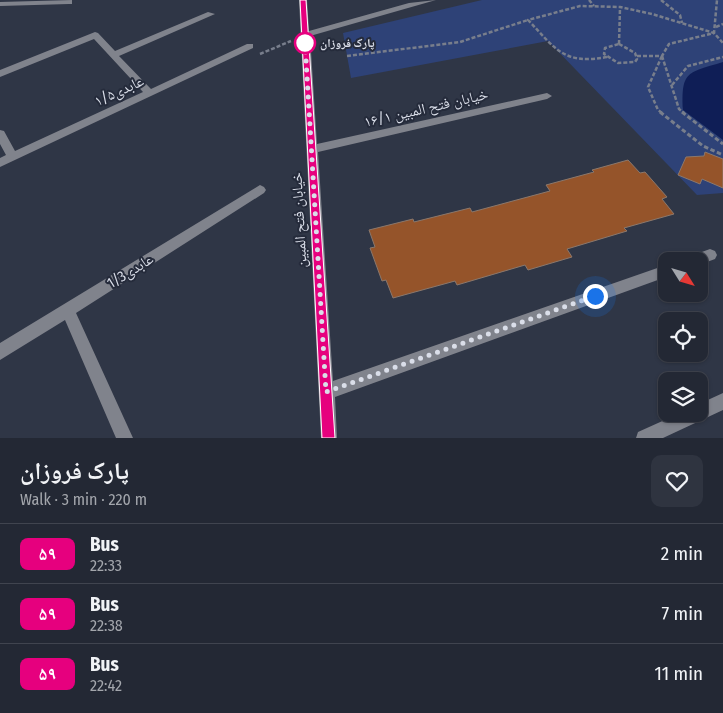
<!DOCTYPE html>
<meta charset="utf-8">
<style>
:root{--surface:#232834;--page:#2f3440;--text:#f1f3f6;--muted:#a3a6ac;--line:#40444f}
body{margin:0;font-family:"Fira Sans Condensed","Noto Naskh Arabic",sans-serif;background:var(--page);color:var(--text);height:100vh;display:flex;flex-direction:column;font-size:19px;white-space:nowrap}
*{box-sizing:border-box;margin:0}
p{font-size:16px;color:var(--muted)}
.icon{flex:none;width:28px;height:28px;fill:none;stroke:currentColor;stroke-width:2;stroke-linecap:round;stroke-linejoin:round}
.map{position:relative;height:438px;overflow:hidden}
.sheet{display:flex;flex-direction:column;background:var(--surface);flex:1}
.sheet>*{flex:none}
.badge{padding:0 10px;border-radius:8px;font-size:18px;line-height:32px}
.needle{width:32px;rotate:127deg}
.fabs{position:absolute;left:658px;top:252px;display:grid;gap:10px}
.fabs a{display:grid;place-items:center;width:50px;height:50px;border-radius:10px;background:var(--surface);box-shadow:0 1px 4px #0004,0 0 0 1px var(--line);font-size:25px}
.you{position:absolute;width:25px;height:25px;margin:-12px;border:4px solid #fff;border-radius:50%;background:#1a73e8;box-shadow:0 0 0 8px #1a73e833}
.map>.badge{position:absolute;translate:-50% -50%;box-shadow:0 0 0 2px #fff}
.round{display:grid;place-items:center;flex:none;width:52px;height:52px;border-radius:10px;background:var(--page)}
.headline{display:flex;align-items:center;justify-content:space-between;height:85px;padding:0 20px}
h1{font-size:24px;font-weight:700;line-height:38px}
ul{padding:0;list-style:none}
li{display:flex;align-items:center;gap:15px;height:60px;padding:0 20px;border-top:1px solid var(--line)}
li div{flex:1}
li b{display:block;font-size:19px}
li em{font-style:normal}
li .badge{min-width:55px;font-weight:700;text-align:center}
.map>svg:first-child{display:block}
.green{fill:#2e4277}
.water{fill:#0f1e56}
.building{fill:#95542a;stroke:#8b786c}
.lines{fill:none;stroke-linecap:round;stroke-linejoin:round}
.path-far1{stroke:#787e8c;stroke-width:2.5;stroke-dasharray:4 2;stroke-linecap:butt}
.path{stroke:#787e8c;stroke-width:3;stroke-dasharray:4.5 2.5;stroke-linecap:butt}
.minor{fill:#80838c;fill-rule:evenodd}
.line{fill:#e6007e;stroke:#fff}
.walk{stroke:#dadee9;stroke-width:5;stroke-dasharray:0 9}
.stop-dot{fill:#fff;stroke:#e6007e;stroke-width:2.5}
.labels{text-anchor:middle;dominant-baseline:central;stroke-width:4;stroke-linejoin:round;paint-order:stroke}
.far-stop-label{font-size:12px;font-weight:bold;fill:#dadee9;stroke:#252b3b;text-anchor:start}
.street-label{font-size:15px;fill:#dadee9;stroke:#252b3b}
</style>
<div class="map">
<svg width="723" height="438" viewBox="0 0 723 438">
<rect width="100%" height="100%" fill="#2f3646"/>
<path class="green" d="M482 0H723V193L697 195 548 41 351 78 343 33Z"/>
<path class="water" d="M723 62V140L683 110C681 70 688 73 723 62Z"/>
<g class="building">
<path d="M705 152 723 159V188L702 179 700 184 678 175 686 157 704 156Z"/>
<path d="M628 160 640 173 645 172 667 197 662 199 674 214 624 228 627 231 567 249 572 257 528 270 525 265 457 285 455 281 393 298 386 280 382 281 370 248 375 247 369 230 413 219 414 222 470 208 472 212 550 191 546 185 594 172 592 170Z"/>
</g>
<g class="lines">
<g class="path-far1">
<path d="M589 0 594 6"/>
<path d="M661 0 680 15 682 23"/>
<path d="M716 27 723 24"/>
<path d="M619 44 635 53 637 59 635 62 618 63 604 54 605 48Z"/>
<path d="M619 44 620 8"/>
<path d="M260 54 291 41"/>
<path d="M347 56 460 42 528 20"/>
<path d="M637 56H662L669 44 714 33 717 0"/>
<path d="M662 56 679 109 684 113"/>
<path d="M607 57C563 65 556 49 528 20L580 6 620 7 652 14 714 33 723 43"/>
<path d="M672 85 688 66 723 57"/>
<path d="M662 113 658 110 648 87 662 56"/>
</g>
<g class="path">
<path d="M660 112 703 146 723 155"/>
<path d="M682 112 723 144"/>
</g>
<g class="minor">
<path d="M72 0V4H69L0 6V2Z"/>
<path d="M299 0H307L309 31 409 3 436 0 310 36 317 144 547 93 552 96 547 99 318 152 333 381 666 265V277L335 397 337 438H321Z"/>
<path d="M208 12 215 14 119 56 151 89 247 44H253V48L0 167V158L6 155 0 144V130L4 131 15 151 143 92 94 39 0 77V70L95 32 98 33 115 51Z"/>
<path d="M260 185 264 187 266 190 264 193 76 313 133 438H116L65 320 0 360V343Z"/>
<path d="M710 249 715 251 717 255 715 259 699 265V261H686L688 257Z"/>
<path d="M723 393V410L663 438H636L638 432 678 414H699V404Z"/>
</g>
</g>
<path class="line" d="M300 0H306L335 438H322Z"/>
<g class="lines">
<path class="walk" d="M305 43 326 392 595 296"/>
</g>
<circle class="stop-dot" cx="305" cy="43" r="10"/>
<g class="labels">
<g class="far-stop-label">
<text x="320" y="43">پارک فروزان</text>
</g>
<g class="street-label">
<text transform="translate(119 91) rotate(-25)">عابدی۱/۵</text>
<text transform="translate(426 108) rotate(-13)">خیابان فتح المبین ۱۶/۱</text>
<text transform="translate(299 220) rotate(-93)">خیابان فتح المبین</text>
<text transform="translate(130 271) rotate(-32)">عابدی1/3</text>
</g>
</g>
</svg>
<div class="fabs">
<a><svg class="needle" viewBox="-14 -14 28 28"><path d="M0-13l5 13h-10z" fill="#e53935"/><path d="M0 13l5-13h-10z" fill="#a3a6ac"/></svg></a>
<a><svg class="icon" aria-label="locate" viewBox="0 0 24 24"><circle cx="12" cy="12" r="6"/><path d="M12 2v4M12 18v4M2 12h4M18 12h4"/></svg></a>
<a><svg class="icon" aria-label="layers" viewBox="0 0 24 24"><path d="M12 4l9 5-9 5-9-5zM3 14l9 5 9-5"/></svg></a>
</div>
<div class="you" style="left:595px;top:296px"></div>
</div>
<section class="sheet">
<div class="headline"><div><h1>پارک فروزان</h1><p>Walk · 3 min · 220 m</p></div><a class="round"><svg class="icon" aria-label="heart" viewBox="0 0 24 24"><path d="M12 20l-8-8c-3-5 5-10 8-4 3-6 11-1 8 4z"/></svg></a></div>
<ul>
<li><span class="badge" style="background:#e6007e;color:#fff">۵۹</span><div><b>Bus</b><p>22:33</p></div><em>2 min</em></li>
<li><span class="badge" style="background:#e6007e;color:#fff">۵۹</span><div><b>Bus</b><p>22:38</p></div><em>7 min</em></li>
<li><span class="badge" style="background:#e6007e;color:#fff">۵۹</span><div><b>Bus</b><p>22:42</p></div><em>11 min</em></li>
</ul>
</section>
